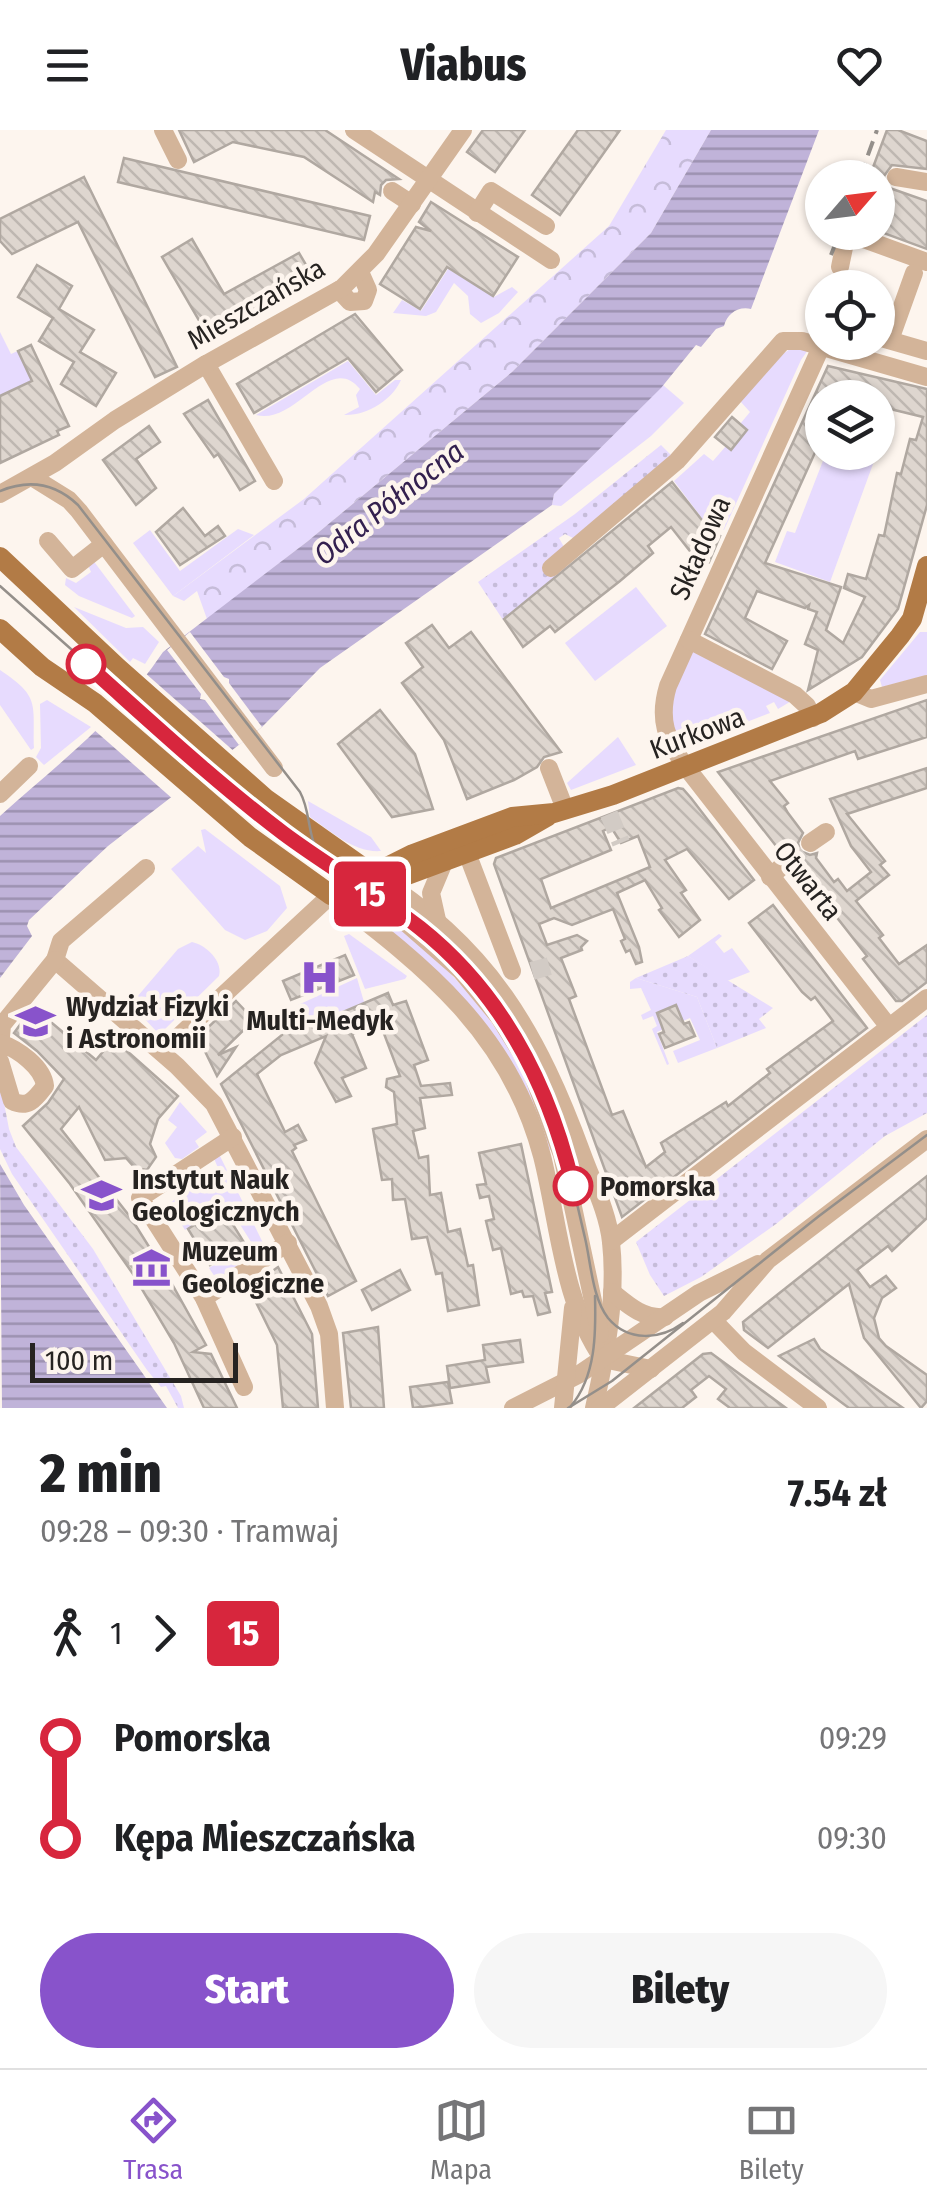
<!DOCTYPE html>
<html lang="pl">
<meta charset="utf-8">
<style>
:root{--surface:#fff;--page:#f6f6f6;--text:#202124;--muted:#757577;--line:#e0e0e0;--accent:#8853cb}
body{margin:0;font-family:"Fira Sans Condensed",sans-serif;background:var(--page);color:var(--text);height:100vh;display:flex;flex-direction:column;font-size:38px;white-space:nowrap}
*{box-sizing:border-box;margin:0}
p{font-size:32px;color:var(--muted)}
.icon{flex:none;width:55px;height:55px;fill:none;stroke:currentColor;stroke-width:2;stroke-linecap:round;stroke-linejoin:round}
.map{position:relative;height:1278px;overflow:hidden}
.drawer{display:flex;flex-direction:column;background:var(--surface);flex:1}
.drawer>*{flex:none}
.badge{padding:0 20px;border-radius:8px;font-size:35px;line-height:65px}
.needle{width:65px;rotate:62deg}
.controls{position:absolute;left:805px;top:30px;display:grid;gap:20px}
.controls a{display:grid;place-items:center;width:90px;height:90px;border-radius:50%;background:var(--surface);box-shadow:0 2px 8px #0004;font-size:50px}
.scale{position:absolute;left:30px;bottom:25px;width:208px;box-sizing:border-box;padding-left:10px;border:5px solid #262321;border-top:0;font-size:28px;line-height:35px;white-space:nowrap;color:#262321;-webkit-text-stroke:8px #fdf5ee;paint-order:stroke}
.map>.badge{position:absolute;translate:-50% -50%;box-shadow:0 0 0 5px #fff}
.legs{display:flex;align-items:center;gap:15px;height:110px;padding:0 40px;font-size:32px}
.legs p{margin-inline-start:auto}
.summary{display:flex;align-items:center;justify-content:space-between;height:170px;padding:0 40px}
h1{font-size:55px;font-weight:800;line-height:75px}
.action{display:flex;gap:20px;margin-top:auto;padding:20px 40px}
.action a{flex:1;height:115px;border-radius:60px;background:var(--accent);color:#fff;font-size:40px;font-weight:800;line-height:115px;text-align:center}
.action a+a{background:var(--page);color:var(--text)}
ul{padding:0 40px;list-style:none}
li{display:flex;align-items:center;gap:35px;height:100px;font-size:38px}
li i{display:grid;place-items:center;width:15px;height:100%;margin:0 12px;background:currentColor}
li i::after{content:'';width:25px;height:25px;margin:-12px;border:8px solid;border-radius:50%;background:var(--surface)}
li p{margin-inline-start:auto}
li:first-child i{background:linear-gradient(#0000 50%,currentColor 0)}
li:last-child i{background:linear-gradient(currentColor 50%,#0000 0)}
header{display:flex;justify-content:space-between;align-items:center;height:130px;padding:0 40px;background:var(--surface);font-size:45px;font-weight:800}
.dock{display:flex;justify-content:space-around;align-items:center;height:140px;border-top:2px solid var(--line);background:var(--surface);font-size:28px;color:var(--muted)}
.dock a{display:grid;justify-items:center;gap:5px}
.dock .current{color:var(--accent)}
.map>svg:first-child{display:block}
.grass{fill:#e7dbfe}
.forest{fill:url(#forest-crowns)}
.park{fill:url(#park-dots)}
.water{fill:url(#water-rules)}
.pier{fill:#fdf5ee}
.building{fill:url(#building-back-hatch);stroke:#b0a8a1;stroke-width:2.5;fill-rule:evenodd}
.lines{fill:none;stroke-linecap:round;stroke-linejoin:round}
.minor-tunnel{stroke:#d2cbc5;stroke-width:18;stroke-dasharray:18 9;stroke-linecap:butt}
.minor{stroke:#d3b499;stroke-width:18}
.major{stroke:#b27b46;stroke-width:20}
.tram{stroke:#948f8a;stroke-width:2.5}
.rail{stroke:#948f8a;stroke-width:4;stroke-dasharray:15 8;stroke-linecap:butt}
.line-1-casing{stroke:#fff;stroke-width:22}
.line-1{stroke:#d7263d;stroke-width:15}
.stop-1-dot{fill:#fff;stroke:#d7263d;stroke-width:5}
.labels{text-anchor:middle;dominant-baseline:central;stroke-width:9;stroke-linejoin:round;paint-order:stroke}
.street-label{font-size:28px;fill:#262321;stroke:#fdf5ee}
.poi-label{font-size:28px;font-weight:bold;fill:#262321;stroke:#fdf5ee;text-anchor:start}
.stop-label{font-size:28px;font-weight:bold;fill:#262321;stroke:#fdf5ee;text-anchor:start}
.water-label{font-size:30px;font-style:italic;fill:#33204f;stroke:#fdf5ee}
</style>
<header><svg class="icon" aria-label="menu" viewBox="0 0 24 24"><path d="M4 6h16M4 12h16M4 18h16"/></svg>Viabus<svg class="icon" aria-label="heart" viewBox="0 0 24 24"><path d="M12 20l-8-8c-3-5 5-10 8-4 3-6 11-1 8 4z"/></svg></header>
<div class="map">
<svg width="927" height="1278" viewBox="0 0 927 1278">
<defs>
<pattern id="forest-crowns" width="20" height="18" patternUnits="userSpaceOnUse" patternTransform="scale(2.5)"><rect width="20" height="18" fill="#e7dbfe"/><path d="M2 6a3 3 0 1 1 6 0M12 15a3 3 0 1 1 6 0" fill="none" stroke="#c6bcd9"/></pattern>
<pattern id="park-dots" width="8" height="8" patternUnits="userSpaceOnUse" patternTransform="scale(2.5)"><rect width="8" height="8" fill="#e7dbfe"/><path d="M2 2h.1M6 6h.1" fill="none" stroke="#c6bcd9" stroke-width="1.8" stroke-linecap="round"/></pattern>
<pattern id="water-rules" width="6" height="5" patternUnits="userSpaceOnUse" patternTransform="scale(2.5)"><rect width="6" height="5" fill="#c0b3d9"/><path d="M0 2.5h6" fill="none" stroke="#9c91b0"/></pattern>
<pattern id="building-back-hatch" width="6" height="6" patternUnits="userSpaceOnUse" patternTransform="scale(2.5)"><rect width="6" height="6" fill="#ded6cf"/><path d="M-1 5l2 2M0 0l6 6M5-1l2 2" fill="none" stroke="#beb7b1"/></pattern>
</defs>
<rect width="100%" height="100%" fill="#fdf5ee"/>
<g class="grass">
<path d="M448 139 494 167 512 157 518 162 499 183 481 193 470 184 468 166 454 153 436 182 426 186 393 183 402 170 421 181Z"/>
<path d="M0 202 11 224 31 215 69 295 57 301 59 305 0 333Z"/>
<path d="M793 217 808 220 801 230 724 400 704 391 674 351 704 324 713 331 726 316 731 319 747 300 740 294 750 282 740 271 774 230Z"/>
<path d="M348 231 376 265 395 250H401C392 270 367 286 344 285L359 277 356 265 360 259C329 221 295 296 256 285Z"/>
<path d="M663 255 684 273 651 306 561 376 552 375 554 364Z"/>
<path d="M826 323H877L830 452 775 432 787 401 795 403Z"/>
<path d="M238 399 254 405 173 466 133 413 150 400 180 441Z"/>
<path d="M92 429 135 486 132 488 79 466 65 455 66 448 76 453 91 442 88 435Z"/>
<path d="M636 457 667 496 595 551 565 513Z"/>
<path d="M74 477 126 498 143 497 159 512 145 534 133 528 130 532Z"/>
<path d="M920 502H927V545L882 557 880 550Z"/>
<path d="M694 517 793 570 778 579 774 572 766 576 770 583 680 618 669 588 671 568Z"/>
<path d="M0 540C40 567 33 572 34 618L31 620 0 575Z"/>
<path d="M47 570 91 597 44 635 36 627 41 618 40 574Z"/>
<path d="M618 607 636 635 571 660 567 653Z"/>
<path d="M308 671 371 707 381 721C354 723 332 702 310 687Z"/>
<path d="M205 699 280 756 287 778 267 801 245 810 225 800 171 739 198 716 206 723 201 700Z"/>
<path d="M397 795C482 866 516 915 553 1020H549L453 857 392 802Z"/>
<path d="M349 804 407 846 405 849 365 859 344 806Z"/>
<path d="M719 804 722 806 715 812 724 823 732 818 750 842 727 851 688 826Z"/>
<path d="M192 812C206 815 223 831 219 846L163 901H156L131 874 178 819Z"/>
<path d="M357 848 364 872 298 900 290 887 299 882 298 875Z"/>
<path d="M636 848 697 867 717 918 678 933 673 921 700 910 690 888 657 902 669 934 667 935 652 899 657 896 653 886 643 890 641 885 651 880 641 858 630 859V852Z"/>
<path d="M180 972 207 1002 195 1011 199 1017 182 1029 175 1028 165 1013 177 997 168 990Z"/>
<path d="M218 1022 265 1117 217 1150 209 1138 241 1118 243 1120 253 1115 227 1074 185 1100 175 1084 165 1090 159 1081 218 1038 213 1026Z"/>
</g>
<path class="forest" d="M666 0H711L651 103 512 242 308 411 207 489 197 461 184 471 173 466 304 369 609 96Z"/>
<g class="park">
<path d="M661 315 674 328 575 409 565 404 559 408 564 417 560 427 568 436 503 490 478 452 575 384Z"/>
<path d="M688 826 773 878 759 889 766 898 717 918 697 867 636 848Z"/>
<path d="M927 885V983L885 1006 776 1094 701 1147 664 1166 650 1145 636 1112Z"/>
<path d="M0 952 9 999 16 1017 93 1119 181 1266 184 1278H178L166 1256 161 1257 147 1240 12 1044 0 1019Z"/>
</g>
<g class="water">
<path d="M711 0H819L751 179C738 176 727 184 724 196L716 199 701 217 696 215 661 258 554 364 552 375 320 538 262 597 108 716 29 790 27 796 32 806 0 848V686C58 634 119 588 163 522L308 411 512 242 651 103Z"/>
<path d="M0 1034 24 1075 167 1278H2Z"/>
</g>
<g class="pier">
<path d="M190 502 224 547 229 549V553L262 597 239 615 205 570 200 569 201 564 167 520Z"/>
<path d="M144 542 236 623 174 670 93 599Z"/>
</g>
<g class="building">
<path d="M179 0H325L399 49 386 50 381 55 380 65 375 62 373 72 304 27 233 12 194 32Z"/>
<path d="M483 0H525L495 42 467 22Z"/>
<path d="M578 0H620L560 85 532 65Z"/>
<path d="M887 0H898L927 11V39L892 35 884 46V56L927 71V119L878 101V48H869Z"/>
<path d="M124 28 370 86 364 110 118 52Z"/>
<path d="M84 47 177 237 155 247 78 92 12 124 0 111V89Z"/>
<path d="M431 72 518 127 493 166 447 137 420 179 380 154 416 97 431 101 419 92Z"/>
<path d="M192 109 224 164 299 123 315 150 211 211 162 127Z"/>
<path d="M37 135 72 156 59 179 94 200 80 222 116 243 96 276 61 254 74 232 39 211 53 188 18 167Z"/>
<path d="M355 184 402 240 376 262 348 228 254 283 237 254Z"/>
<path d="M31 215 69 296 57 301 59 305 0 333V266L32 251 18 221Z"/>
<path d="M828 236 927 259V375L898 479 862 527 808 560 818 520 805 514 817 482 808 479 809 475 805 478 757 461 745 488 787 511 772 539 705 504ZM822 268H878V276L923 287 916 310 910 309 901 344 897 343 884 406 879 405 866 449 848 444 844 458 865 467 843 513 826 500 841 457 765 433 822 307Z"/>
<path d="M208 270 255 351 240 360 218 324 214 327 184 284Z"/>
<path d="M732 287 747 300 731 320 715 307Z"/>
<path d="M149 296 160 312 136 329 156 358 136 375 103 330Z"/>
<path d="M672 352 705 394 716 398 714 404 720 406 709 432 693 425 671 397 648 416 653 423 620 451 555 502 550 496 523 517 504 489Z"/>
<path d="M183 378 205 406 218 396 225 406 180 435 156 402Z"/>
<path d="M432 495 449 518 471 502 561 622 544 627 537 637 514 650 467 669 444 610 402 553 423 537 406 513Z"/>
<path d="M927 570V607L858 629 855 621 770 651 788 673 784 676 788 683 803 703 798 713 800 721 810 725 817 723 816 728 834 752 838 749 847 761 871 742 851 716 830 669 927 638V658L847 684 885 731 880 735 889 745 856 771 883 805 879 808 899 834 927 815V852L902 871H896L863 829 867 826 824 771 821 774 795 741 800 734 798 724 791 719 780 721 718 642Z"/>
<path d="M380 580 415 624 433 679 392 687 338 614Z"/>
<path d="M678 658 683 659 691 668 754 750 729 769 687 719 665 730 686 760 681 763 700 790 679 807 659 780 662 778 645 750 617 763 639 817 642 832 636 834 630 820 626 822 621 811 625 809 613 779 572 795 554 788 539 794 547 815 577 805 587 811 581 817 582 820 561 828 576 866 569 869 612 985 623 981 646 1037 665 1022 661 1013 726 972 728 976 770 943 767 939 833 891 815 867 811 870 802 862 749 793 773 775 867 898 622 1087 494 734 496 728ZM611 697 621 713 638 706 650 737 551 778 541 749 611 720 603 701Z"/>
<path d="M345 825 354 845 291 870 283 851Z"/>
<path d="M388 863 393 875 406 871 428 930 414 935 421 956 450 953 452 965 420 968 425 998 413 1001 419 1028 428 1026 430 1065 441 1063 448 1102 460 1099 468 1136 473 1135 479 1175 448 1181 442 1143 436 1144 427 1107 412 1109 405 1069 393 1070 392 1049 382 1050 373 999 397 994 394 962 386 957 387 949 400 946 380 893 352 904 366 938 342 948 351 966 336 972 315 933 326 906 281 925 257 944 285 1002 298 995 306 1010 294 1015 296 1018 292 1021 356 1151 328 1166 221 954 282 905 279 899 294 892 298 901Z"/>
<path d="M236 871 254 890 218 925 236 917 217 946 200 911 201 904Z"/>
<path d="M676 875 684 894 689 892 695 906 665 918 659 904 664 902 657 883Z"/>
<path d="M33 877 96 930 116 906 130 917 127 921 178 966 158 989 150 1014 156 1027 147 1040 135 1038 126 1028 105 1030 79 977 61 999 131 1088 168 1147 206 1215 193 1222 211 1224 237 1278H204L174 1213 133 1144 70 1054 23 996 48 973 64 949 37 921 14 903Z"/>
<path d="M521 1014 552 1162 545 1163 550 1182 538 1185 533 1166 524 1167 522 1161 511 1164 501 1118 493 1120 486 1091 494 1089 489 1066 480 1068 477 1055 486 1054 479 1023Z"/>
<path d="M927 1046V1088L892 1121 888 1116 857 1140 870 1157 886 1146 896 1158 882 1168 874 1188 879 1208 886 1216 927 1245V1271L921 1278 864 1208 849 1154 768 1218 744 1200 743 1192Z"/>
<path d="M222 1077 245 1114 210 1135 188 1099Z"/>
<path d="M278 1137 312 1204 318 1278H283L277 1215 249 1158Z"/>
<path d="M400 1140 410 1160 372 1180 362 1160Z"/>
<path d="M378 1197 384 1278H351L343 1203Z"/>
<path d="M814 1209 820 1219 903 1278H849L779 1226Z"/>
<path d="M520 1210 523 1232 486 1237 489 1252 450 1258 447 1236 485 1230 483 1215Z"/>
<path d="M711 1223 786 1278H730L718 1269 726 1259 709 1246 691 1260 696 1267 682 1278H634L703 1224Z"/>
<path d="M448 1252 452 1273 413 1278 410 1257Z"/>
</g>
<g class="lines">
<g class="minor-tunnel">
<path d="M609 684 621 713"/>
<path d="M788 731 810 713"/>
<path d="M532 841 553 835"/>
</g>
<g class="minor">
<path d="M163 0 178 30"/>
<path d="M354 0 551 130"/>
<path d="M896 47 927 52"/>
<path d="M392 61 412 74"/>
<path d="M477 83 491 61 546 96"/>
<path d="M840 137 847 103 927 132"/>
<path d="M339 160 350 172 364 171 368 160 360 142"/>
<path d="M878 207 927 221"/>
<path d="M890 210 914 143"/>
<path d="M821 217 668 556C658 589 666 610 686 637L889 897"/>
<path d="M206 234 274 351"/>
<path d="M32 347 69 370 79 381 274 638"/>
<path d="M0 364 55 333 115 290 206 234 342 158 376 124 463 0"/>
<path d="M48 411 72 439 104 414"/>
<path d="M551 438 677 331 783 211H802L927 247"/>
<path d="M689 510 795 565 807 576 813 588"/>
<path d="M854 562 871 569 927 554"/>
<path d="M549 638 565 679"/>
<path d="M0 664 29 636"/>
<path d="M810 713 826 702"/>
<path d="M467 723 512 841"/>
<path d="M146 738 61 811 55 830 177 936 214 974 319 1176 329 1204 335 1278"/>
<path d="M375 746C489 817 538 903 583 1026 593 1053 608 1083 611 1112 617 1166 606 1226 594 1278"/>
<path d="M770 747 788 731"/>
<path d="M331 765C426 837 510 904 542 1026 559 1093 562 1170 603 1229L651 1239"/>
<path d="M332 765 374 771 398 786 461 841 499 887 530 937 562 1025 600 1204"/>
<path d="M437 790 431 763 444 732"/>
<path d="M0 918 2 895 55 830"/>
<path d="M162 922 331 765"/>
<path d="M0 931 12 971C28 979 35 969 45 956 43 937 18 919 0 913"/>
<path d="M233 1007 140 1068 204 1168 244 1257"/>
<path d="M611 1111 927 868"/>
<path d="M612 1162C628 1175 643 1189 665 1187"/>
<path d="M204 1168 288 1113"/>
<path d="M713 1190 744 1222 818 1278"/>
<path d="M513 1278 578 1245 699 1163 758 1134"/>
<path d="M563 1278 573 1178"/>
<path d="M600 1278 723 1182 768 1130 927 1009"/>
</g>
<g class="major">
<path d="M0 427 118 538 266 669 375 746 402 747 515 705 548 686"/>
<path d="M0 499 42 537 95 573 250 707 331 765 413 724 512 687 554 683 613 665 821 583 854 562 900 506 912 489 927 436"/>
</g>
<g class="tram">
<path d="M0 361C29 349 55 353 78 375L300 662C312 684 306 709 323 729"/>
<path d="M0 456 241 670C351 757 477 814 538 947 561 998 572 1053 585 1108 591 1133 592 1167 608 1188 628 1212 660 1210 683 1193"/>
<path d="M571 1276C596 1246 596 1203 595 1166"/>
<path d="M568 1278 612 1251 819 1086 927 1005"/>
</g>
<g class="rail">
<path d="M860 47 877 0"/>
<path d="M831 125 840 102"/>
</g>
</g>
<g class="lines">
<defs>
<path id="line-1" d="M86 534C150 591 214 651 283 703 327 736 377 764 420 798 503 864 549 955 573 1056"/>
</defs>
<use href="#line-1" class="line-1-casing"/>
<use href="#line-1" class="line-1"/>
</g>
<defs>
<symbol id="hospital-bare" viewBox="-9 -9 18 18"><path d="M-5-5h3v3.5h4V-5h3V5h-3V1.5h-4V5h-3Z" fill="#8853cb" stroke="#fdf5ee" stroke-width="2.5" paint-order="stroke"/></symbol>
<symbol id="university-bare" viewBox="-9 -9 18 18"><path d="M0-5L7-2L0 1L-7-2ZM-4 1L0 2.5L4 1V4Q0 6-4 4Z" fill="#8853cb" stroke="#fdf5ee" stroke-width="2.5" paint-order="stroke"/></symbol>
<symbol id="museum-bare" viewBox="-9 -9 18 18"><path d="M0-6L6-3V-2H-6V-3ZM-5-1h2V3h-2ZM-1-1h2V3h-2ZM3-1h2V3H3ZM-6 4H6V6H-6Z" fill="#8853cb" stroke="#fdf5ee" stroke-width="2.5" paint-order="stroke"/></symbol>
</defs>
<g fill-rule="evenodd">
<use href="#hospital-bare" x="292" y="820" width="55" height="55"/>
<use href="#university-bare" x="8" y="864" width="55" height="55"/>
<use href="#university-bare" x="74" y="1038" width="55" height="55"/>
<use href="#museum-bare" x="124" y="1110" width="55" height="55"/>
</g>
<g class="stop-1-dot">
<circle cx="86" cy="534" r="18"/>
<circle cx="573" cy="1056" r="18"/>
</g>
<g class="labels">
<g class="street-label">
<text transform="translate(256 174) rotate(-30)">Mieszczańska</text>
<text transform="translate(700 418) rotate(-66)">Składowa</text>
<text transform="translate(697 603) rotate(-21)">Kurkowa</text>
<text transform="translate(808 751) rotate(52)">Otwarta</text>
</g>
<g class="poi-label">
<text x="66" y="876">Wydział Fizyki<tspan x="66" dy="32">i Astronomii</tspan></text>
<text x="320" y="890" text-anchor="middle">Multi-Medyk</text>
<text x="132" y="1049">Instytut Nauk<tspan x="132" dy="32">Geologicznych</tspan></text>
<text x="182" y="1121">Muzeum<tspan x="182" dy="32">Geologiczne</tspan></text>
</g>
<g class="stop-label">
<text x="600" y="1056">Pomorska</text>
</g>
<g class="water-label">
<text transform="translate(389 373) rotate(-38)">Odra Północna</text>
</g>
</g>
</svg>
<div class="controls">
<a><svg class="needle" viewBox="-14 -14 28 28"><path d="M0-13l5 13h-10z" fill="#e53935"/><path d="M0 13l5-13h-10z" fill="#757577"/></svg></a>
<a><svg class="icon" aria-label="locate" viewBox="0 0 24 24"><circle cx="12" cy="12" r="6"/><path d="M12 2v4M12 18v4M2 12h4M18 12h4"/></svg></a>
<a><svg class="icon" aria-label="layers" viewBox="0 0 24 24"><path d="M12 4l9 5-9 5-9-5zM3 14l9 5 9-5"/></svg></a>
</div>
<div class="scale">100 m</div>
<b class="badge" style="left:370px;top:764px;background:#d7263d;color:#fff">15</b>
</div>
<section class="drawer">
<div class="summary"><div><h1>2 min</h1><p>09:28 – 09:30 · Tramwaj</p></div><b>7.54 zł</b></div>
<div class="legs"><svg class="icon" aria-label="walk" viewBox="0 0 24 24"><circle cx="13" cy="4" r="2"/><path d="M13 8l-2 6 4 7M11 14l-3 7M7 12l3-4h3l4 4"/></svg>1<svg class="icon" aria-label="forward" viewBox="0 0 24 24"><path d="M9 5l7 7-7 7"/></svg><b class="badge" style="background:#d7263d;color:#fff">15</b></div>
<ul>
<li><i style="color:#d7263d"></i><b>Pomorska</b><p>09:29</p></li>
<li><i style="color:#d7263d"></i><b>Kępa Mieszczańska</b><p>09:30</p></li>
</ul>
<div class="action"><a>Start</a><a>Bilety</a></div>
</section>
<nav class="dock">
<a class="current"><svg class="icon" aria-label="directions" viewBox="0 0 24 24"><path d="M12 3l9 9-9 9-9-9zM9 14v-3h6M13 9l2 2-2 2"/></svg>Trasa</a>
<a><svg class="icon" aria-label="map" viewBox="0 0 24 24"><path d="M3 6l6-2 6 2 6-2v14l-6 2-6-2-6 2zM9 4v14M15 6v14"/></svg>Mapa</a>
<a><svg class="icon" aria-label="tickets" viewBox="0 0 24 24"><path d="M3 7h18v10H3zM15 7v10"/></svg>Bilety</a>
</nav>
